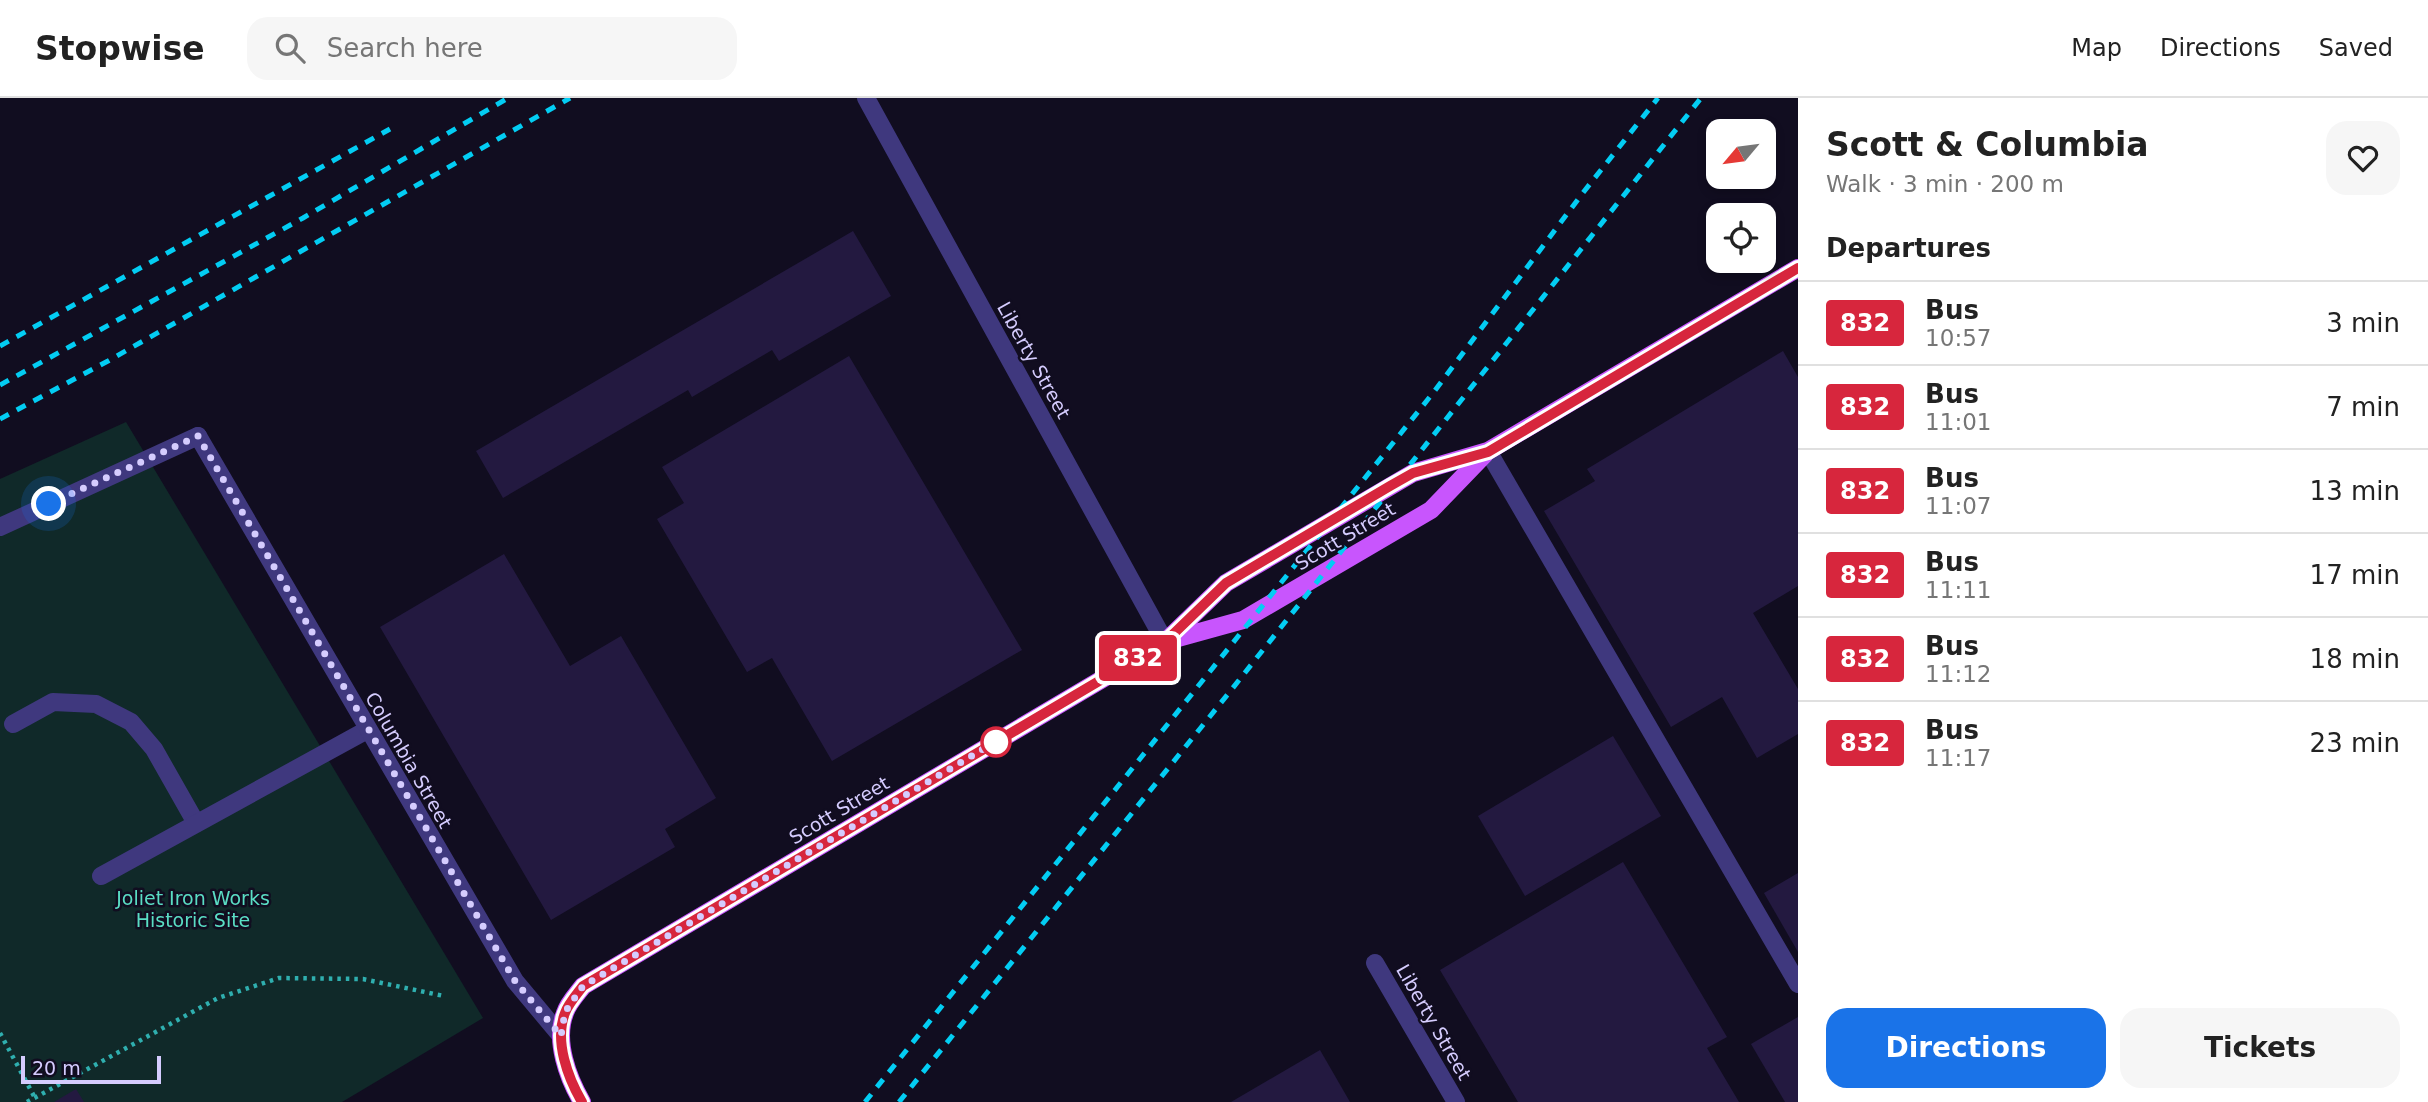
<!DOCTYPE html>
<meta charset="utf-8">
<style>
:root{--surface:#fff;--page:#f6f6f6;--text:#222;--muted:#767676;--line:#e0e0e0;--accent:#1a73e8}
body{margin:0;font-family:"DejaVu Sans",sans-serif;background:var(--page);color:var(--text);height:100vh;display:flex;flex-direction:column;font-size:26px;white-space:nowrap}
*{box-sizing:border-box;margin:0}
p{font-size:23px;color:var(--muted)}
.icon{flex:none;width:38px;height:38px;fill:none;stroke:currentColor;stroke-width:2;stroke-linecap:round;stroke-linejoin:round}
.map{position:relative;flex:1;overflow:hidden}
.side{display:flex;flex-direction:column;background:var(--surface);width:630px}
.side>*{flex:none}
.badge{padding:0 14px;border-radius:5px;font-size:24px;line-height:46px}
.needle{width:46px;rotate:241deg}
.controls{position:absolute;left:1706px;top:21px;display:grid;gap:14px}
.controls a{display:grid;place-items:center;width:70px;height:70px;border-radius:14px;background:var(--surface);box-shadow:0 4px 10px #0003;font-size:35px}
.scale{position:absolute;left:21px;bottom:18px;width:140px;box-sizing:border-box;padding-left:7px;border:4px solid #d5ccfe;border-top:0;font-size:19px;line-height:24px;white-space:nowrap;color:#d5ccfe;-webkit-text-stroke:5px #110d20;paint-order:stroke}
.you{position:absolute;width:35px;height:35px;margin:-18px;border:5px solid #fff;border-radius:50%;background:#1a73e8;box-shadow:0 0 0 10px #1a73e833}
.map>.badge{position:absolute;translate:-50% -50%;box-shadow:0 0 0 4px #fff}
h2{padding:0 28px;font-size:26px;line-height:63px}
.round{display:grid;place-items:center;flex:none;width:74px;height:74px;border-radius:21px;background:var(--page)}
.headline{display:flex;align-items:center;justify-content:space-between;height:119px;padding:0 28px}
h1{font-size:33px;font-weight:800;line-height:52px}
.action{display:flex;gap:14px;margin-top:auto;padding:14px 28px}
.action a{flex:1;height:80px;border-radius:21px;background:var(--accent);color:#fff;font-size:28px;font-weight:800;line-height:80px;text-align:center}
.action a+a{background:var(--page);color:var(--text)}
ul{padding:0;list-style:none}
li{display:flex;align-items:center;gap:21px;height:84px;padding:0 28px;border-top:2px solid var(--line)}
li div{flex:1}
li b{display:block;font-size:26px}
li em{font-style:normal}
li .badge{min-width:77px;font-weight:700;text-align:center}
header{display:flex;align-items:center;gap:42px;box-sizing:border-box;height:98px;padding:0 35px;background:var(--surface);border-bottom:2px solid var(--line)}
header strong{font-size:33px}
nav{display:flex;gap:38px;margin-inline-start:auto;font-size:24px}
.search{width:490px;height:63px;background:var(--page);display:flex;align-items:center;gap:18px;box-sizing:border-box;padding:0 24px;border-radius:21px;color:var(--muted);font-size:26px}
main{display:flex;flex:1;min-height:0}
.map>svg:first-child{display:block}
.green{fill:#102929}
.building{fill:#231940}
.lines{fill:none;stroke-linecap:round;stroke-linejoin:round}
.path{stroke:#2fafaf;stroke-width:4.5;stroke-dasharray:3.5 5;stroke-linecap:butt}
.service{stroke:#3f387e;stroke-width:18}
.minor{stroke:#3f387e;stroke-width:18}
.primary{stroke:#c855fd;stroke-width:18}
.rail{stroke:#03cdf3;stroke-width:5;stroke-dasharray:10 9;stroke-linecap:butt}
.line-casing{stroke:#fff;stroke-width:16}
.line{stroke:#d7263d;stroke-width:10}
.walk{stroke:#d5ccfe;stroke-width:7;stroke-dasharray:0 12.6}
.stop-dot{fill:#fff;stroke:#d7263d;stroke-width:3.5}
.labels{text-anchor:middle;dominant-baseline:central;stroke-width:5;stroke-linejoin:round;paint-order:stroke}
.street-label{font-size:19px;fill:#d5ccfe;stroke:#110d20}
.park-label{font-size:19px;fill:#5addc4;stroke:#110d20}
</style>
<header>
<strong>Stopwise</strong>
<div class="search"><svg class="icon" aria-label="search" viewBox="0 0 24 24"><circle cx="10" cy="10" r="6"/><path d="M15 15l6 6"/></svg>Search here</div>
<nav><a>Map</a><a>Directions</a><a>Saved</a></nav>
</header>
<main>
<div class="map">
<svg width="1798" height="1004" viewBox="0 0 1798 1004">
<rect width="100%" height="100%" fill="#110d20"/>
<path class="green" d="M126 324 483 920 342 1004H0V381Z"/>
<g class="building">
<path d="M853 133 891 198 779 263 772 252 692 299 688 292 503 400 476 353Z"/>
<path d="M1783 253 1798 279V488L1753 515 1798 591V636L1757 660 1722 599 1671 629 1544 413 1595 383 1587 371Z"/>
<path d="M849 258 1022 552 832 663 772 560 747 574 657 421 684 405 662 369Z"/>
<path d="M504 456 570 568 621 538 716 700 665 731 675 749 551 822 380 529Z"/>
<path d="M1613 638 1661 718 1525 798 1478 718Z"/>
<path d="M1623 764 1727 939 1707 950 1739 1004H1518L1440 872Z"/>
<path d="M1798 775V854L1764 795Z"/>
<path d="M1798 919V1004H1785L1751 946Z"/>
<path d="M1320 952 1350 1004H1231Z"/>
<path d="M76 991 84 1004H54Z"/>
</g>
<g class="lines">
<g class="path">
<path d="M0 935 35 1000"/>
<path d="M27 1004 218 900 279 880 363 881 444 898"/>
</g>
<g class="service">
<path d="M1488 353 1798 886"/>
<path d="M0 429 198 338"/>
<path d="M13 626 53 604 96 606 131 624 154 651 196 725"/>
<path d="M101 778 367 632"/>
</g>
<g class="minor">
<path d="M866 0 1165 544"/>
<path d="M198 338 515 883 561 938"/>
<path d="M1375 865 1456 1004"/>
</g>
<g class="primary">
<path d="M1167 543 1243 522 1431 412 1485 356"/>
<path d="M582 1004C568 980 554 943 565 915 568 905 577 896 583 888L1165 544 1226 485 1413 375 1488 353 1798 170"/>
</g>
<g class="rail">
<path d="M0 248 390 31"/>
<path d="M0 287 303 120 508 0"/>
<path d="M0 321 108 263 570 0"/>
<path d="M865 1004 1433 295 1582 96 1658 0"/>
<path d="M899 1004 1228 596 1701 0"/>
</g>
</g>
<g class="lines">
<defs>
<path id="line" d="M582 1004C568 980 554 943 565 915 568 906 577 896 583 888L1165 544 1226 485 1390 388 1413 375 1488 354 1798 170"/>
</defs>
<use href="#line" class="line-casing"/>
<use href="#line" class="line"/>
<path class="walk" d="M49 406 198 338 515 883 561 938 565 914 583 888 1002 640 996 644"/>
</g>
<circle class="stop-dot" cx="996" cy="644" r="14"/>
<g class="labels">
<g class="street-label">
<text transform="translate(1034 262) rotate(61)">Liberty Street</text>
<text transform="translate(1345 438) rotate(-31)">Scott Street</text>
<text transform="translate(409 662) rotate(60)">Columbia Street</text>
<text transform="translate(839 712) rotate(-31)">Scott Street</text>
<text transform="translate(1434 924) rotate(60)">Liberty Street</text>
</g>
<g class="park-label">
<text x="193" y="800">Joliet Iron Works<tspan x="193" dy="22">Historic Site</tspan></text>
</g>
</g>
</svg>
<div class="controls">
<a><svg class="needle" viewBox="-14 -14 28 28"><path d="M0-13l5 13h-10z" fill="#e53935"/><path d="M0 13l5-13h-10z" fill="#767676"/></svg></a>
<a><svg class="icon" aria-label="locate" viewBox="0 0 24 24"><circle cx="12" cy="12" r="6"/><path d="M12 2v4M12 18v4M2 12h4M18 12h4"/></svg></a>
</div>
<div class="scale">20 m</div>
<div class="you" style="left:49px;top:406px"></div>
<b class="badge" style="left:1138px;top:560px;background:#d7263d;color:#fff">832</b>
</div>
<section class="side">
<div class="headline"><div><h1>Scott &amp; Columbia</h1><p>Walk · 3 min · 200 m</p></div><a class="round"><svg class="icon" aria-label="heart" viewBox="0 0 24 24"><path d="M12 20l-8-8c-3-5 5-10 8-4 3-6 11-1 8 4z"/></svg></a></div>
<h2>Departures</h2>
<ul>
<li><span class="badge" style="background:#d7263d;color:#fff">832</span><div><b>Bus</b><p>10:57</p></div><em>3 min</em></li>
<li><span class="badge" style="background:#d7263d;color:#fff">832</span><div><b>Bus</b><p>11:01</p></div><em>7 min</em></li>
<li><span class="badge" style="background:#d7263d;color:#fff">832</span><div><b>Bus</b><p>11:07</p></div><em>13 min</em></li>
<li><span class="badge" style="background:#d7263d;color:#fff">832</span><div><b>Bus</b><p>11:11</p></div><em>17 min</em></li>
<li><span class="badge" style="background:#d7263d;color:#fff">832</span><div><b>Bus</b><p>11:12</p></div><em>18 min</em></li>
<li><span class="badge" style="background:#d7263d;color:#fff">832</span><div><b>Bus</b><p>11:17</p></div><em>23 min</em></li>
</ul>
<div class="action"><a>Directions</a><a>Tickets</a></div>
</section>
</main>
